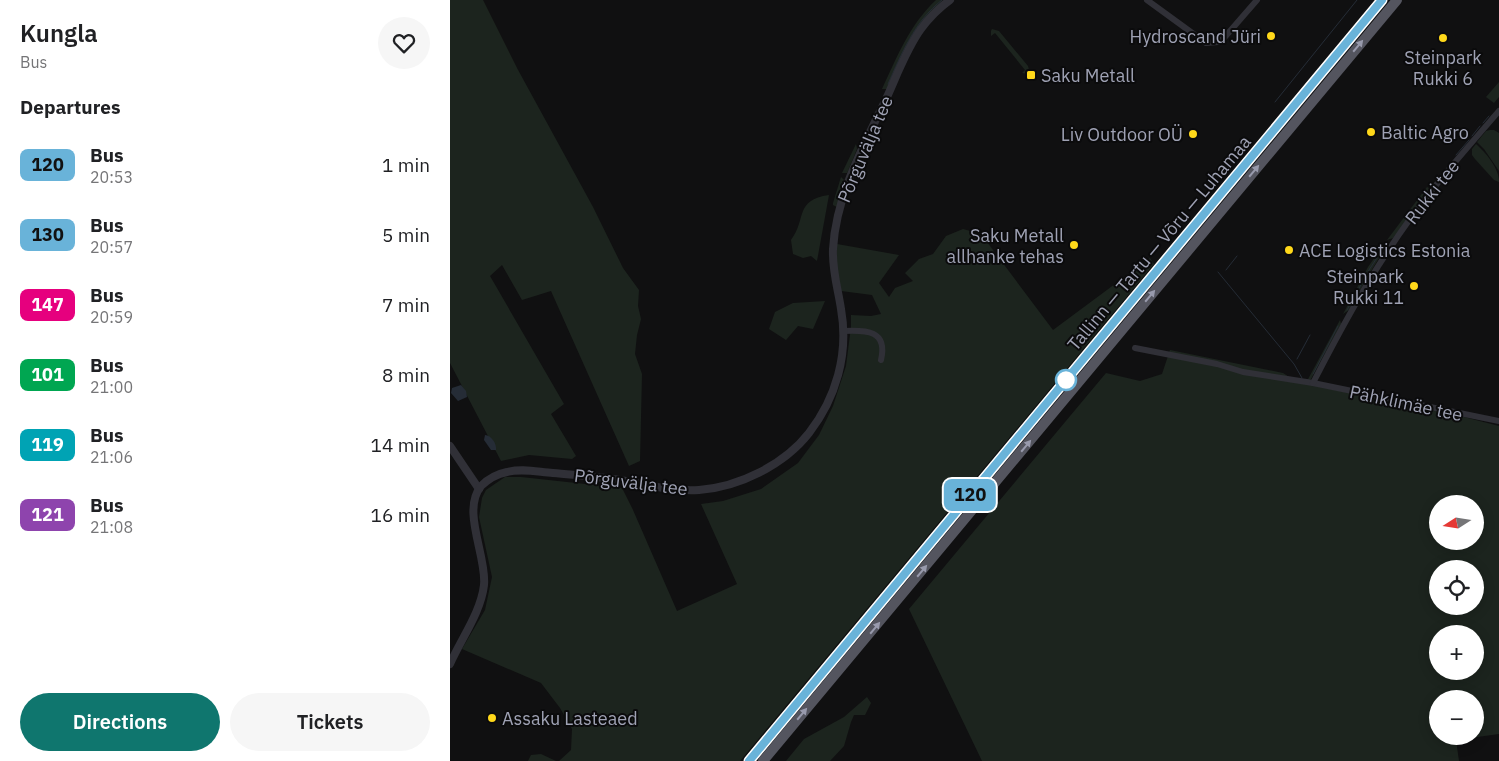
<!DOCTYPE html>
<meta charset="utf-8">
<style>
:root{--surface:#fff;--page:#f6f6f6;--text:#202124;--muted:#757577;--accent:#0f766e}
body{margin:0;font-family:"IBM Plex Sans",sans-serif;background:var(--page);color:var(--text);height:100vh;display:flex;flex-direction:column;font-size:19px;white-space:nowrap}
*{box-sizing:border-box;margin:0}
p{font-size:16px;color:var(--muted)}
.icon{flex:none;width:28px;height:28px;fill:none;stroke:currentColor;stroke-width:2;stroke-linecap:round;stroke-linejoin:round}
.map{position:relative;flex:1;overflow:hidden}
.panel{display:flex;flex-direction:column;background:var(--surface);width:450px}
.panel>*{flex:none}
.badge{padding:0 10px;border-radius:8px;font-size:18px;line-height:32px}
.needle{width:32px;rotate:258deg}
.tools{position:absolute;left:979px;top:495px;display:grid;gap:10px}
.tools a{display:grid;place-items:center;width:55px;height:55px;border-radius:50%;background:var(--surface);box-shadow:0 2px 12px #0003;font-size:25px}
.map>.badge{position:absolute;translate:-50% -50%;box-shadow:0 0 0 2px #fff}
h2{padding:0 20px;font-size:19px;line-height:45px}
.round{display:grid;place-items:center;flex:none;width:52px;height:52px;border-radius:26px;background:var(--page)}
.overview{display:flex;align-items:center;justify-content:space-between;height:85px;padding:0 20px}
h1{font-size:24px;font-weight:600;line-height:38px}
.primary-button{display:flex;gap:10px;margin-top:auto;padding:10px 20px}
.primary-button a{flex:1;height:58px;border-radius:30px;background:var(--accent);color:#fff;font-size:20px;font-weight:600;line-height:58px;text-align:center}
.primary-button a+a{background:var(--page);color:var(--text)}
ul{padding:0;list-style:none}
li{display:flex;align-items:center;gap:15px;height:70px;padding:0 20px}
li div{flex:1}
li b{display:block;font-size:19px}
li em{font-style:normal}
li .badge{min-width:55px;font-weight:700;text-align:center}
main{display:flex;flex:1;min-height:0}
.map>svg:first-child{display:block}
.green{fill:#1c241e;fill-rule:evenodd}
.water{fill:#252c36}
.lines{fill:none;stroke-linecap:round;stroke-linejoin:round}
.stream{stroke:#252c36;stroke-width:1}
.minor{stroke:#303037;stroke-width:6}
.tertiary{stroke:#303037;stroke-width:8}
.trunk{stroke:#54555f;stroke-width:10}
.oneway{fill:#989aac}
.line-casing{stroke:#fff;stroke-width:11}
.line{stroke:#69b3d9;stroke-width:8}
.poi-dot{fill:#ffd81a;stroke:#0b0b0c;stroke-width:2}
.stop-dot{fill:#fff;stroke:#69b3d9;stroke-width:2.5}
.labels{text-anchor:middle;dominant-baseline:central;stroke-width:4;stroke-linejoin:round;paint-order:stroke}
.poi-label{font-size:18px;fill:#9fa2b4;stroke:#0b0b0c;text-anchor:end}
.street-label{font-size:18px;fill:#9fa2b4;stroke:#0b0b0c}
</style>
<main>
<section class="panel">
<div class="overview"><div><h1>Kungla</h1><p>Bus</p></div><a class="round"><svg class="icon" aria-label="heart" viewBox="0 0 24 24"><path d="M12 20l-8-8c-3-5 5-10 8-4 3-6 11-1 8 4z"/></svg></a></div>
<h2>Departures</h2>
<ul>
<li><span class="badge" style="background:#69b3d9;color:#111">120</span><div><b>Bus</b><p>20:53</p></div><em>1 min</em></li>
<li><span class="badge" style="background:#69b3d9;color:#111">130</span><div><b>Bus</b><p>20:57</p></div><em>5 min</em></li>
<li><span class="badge" style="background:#e6007e;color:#fff">147</span><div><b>Bus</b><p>20:59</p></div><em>7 min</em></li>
<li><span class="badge" style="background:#00a651;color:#fff">101</span><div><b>Bus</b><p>21:00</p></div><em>8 min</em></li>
<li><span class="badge" style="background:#00a3b4;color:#fff">119</span><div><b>Bus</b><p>21:06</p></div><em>14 min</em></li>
<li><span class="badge" style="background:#8e44ad;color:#fff">121</span><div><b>Bus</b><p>21:08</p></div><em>16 min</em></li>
</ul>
<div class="primary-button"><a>Directions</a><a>Tickets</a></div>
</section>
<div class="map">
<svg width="1049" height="761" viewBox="0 0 1049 761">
<rect width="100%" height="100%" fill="#101011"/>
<g class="green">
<path d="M0 0H33L67 68 143 207 173 268 189 290 188 306 191 319 187 335 185 354 192 374 190 461 179 466 101 291 72 300 52 265 40 276 114 404 101 414 126 456 122 459 79 455 51 461 0 363Z"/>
<path d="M486 0H493L471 24 437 89H432C447 57 460 24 486 0Z"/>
<path d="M542 29 549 31 578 66 579 70 578 74 572 73 575 70 545 33 541 36V31Z"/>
<path d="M1049 82V97L1044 103 1036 97Z"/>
<path d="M1040 130H1044L1049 133V171L1034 149 1027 142 1036 131Z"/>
<path d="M406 144 407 149 398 171 397 173H392Z"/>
<path d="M1026 144C1036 153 1049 168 1049 182L1044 180 1025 159 1022 155V149Z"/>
<path d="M391 177 395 181 387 207 383 205V203Z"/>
<path d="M977 187 980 189 943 238 937 240Z"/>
<path d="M379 195 367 261 361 256 353 258 343 254 341 240C357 219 344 200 379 195Z"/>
<path d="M513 229 531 234 603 330 700 258 704 264 290 761H109L121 750 122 729 110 708 91 683 12 649 35 610 42 577 29 517 32 498 36 490 55 477H71L172 488 183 510 227 611 287 584 251 504 273 501 311 489 348 463 369 435 383 406 396 366 401 327V315L421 316 431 314 422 295 391 291 387 267V244L449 255 429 283 439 297 445 288 463 281 455 273 469 259 483 254 496 236Z"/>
<path d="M932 247V253L918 276 899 310 893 314 918 267Z"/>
<path d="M375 301 363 329 348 326 336 340 319 329 325 312 343 303Z"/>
<path d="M890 320 891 324 861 379 857 381Z"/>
<path d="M720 350 833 373 847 382 1014 417 1049 426V734L1006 740 1009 761H532L459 609 656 373 690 381 712 374ZM988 504H1025V541H988ZM988 569H1025V606H988ZM988 634H1025V671H988ZM988 699H1025V736H988Z"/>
<path d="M417 697 421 703 415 715H404L401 722 394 746 380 761H336L354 739 394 717Z"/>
<path d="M91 754 106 761H78L81 755Z"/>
</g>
<g class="water">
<path d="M11 385 16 391 17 397 8 401 1 393 2 388Z"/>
<path d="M35 435C41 435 47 444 46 450H41L34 440Z"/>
</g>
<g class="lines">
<g class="stream">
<path d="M438 84C452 53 464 22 492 0"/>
<path d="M825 102 907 0"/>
<path d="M1033 123 1039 116"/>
<path d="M1022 136 1030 126"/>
<path d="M1006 155 1019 140"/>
<path d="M776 270 787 256"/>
<path d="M768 272 844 364 852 378"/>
<path d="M897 310 919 270 930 253"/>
<path d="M847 359 860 335"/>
<path d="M863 374 888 326"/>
</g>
<g class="minor">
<path d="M697 0 756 43 768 42 774 38 807 0"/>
<path d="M394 331C416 330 438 330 431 360"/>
<path d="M685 348 767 364 793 372 863 383 1049 421"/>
<path d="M863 383C886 338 910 293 938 251 970 201 1010 156 1049 111"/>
</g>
<g class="tertiary">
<path d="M0 446 29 489"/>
<path d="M0 664C11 639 31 612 34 585 37 556 11 511 31 486 38 479 47 474 57 472 72 468 88 472 103 473 123 475 143 476 163 479 192 483 220 492 249 490 289 487 334 465 359 433 386 398 399 354 391 309 388 289 382 270 383 249 386 195 414 145 437 97 447 75 457 48 471 29 479 18 489 8 500 0"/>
</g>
<g class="trunk">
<path d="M299 761 932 0"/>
<path d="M313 761 947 0"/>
</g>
</g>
<defs><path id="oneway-solid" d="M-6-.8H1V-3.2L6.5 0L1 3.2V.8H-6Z" transform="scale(1.25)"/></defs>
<g class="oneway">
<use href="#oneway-solid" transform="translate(908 46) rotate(-50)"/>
<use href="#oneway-solid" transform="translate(804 171) rotate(-50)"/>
<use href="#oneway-solid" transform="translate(700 296) rotate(-50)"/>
<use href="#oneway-solid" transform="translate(576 446) rotate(-50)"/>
<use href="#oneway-solid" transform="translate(472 571) rotate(-50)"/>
<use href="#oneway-solid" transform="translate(425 628) rotate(-50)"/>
<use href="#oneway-solid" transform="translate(352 714) rotate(-50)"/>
</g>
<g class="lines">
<defs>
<path id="line" d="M299 761 932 0"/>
</defs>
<use href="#line" class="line-casing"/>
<use href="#line" class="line"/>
</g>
<g class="poi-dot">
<circle cx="821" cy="36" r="5"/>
<circle cx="993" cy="38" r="5"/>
<rect x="576" y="70" width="10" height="10" rx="2.5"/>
<circle cx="921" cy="132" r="5"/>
<circle cx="743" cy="134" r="5"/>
<circle cx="624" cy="245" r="5"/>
<circle cx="839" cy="250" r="5"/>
<circle cx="964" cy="286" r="5"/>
<circle cx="42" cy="718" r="5"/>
</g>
<circle class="stop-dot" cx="616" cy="380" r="10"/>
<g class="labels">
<g class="poi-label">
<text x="811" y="36">Hydroscand Jüri</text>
<text x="993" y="57" text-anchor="middle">Steinpark<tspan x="993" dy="21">Rukki 6</tspan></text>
<text x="591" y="75" text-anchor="start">Saku Metall</text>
<text x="931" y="132" text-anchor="start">Baltic Agro</text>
<text x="733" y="134">Liv Outdoor OÜ</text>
<text x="614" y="235">Saku Metall<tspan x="614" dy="21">allhanke tehas</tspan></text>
<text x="849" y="250" text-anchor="start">ACE Logistics Estonia</text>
<text x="954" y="276">Steinpark<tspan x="954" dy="21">Rukki 11</tspan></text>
<text x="52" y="718" text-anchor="start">Assaku Lasteaed</text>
</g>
<g class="street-label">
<text transform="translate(415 149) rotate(-67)">Põrguvälja tee</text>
<text transform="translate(982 192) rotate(-52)">Rukki tee</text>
<text transform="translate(709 243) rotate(-50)">Tallinn — Tartu — Võru — Luhamaa</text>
<text transform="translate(956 403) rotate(12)">Pähklimäe tee</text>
<text transform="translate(181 482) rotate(7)">Põrguvälja tee</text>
</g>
</g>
</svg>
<div class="tools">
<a><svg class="needle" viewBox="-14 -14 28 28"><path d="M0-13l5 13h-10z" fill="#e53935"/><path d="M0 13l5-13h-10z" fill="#757577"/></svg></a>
<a><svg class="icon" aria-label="locate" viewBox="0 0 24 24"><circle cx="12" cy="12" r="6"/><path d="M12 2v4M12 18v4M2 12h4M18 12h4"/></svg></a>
<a>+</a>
<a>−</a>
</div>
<b class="badge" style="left:520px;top:495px;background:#69b3d9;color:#111">120</b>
</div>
</main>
